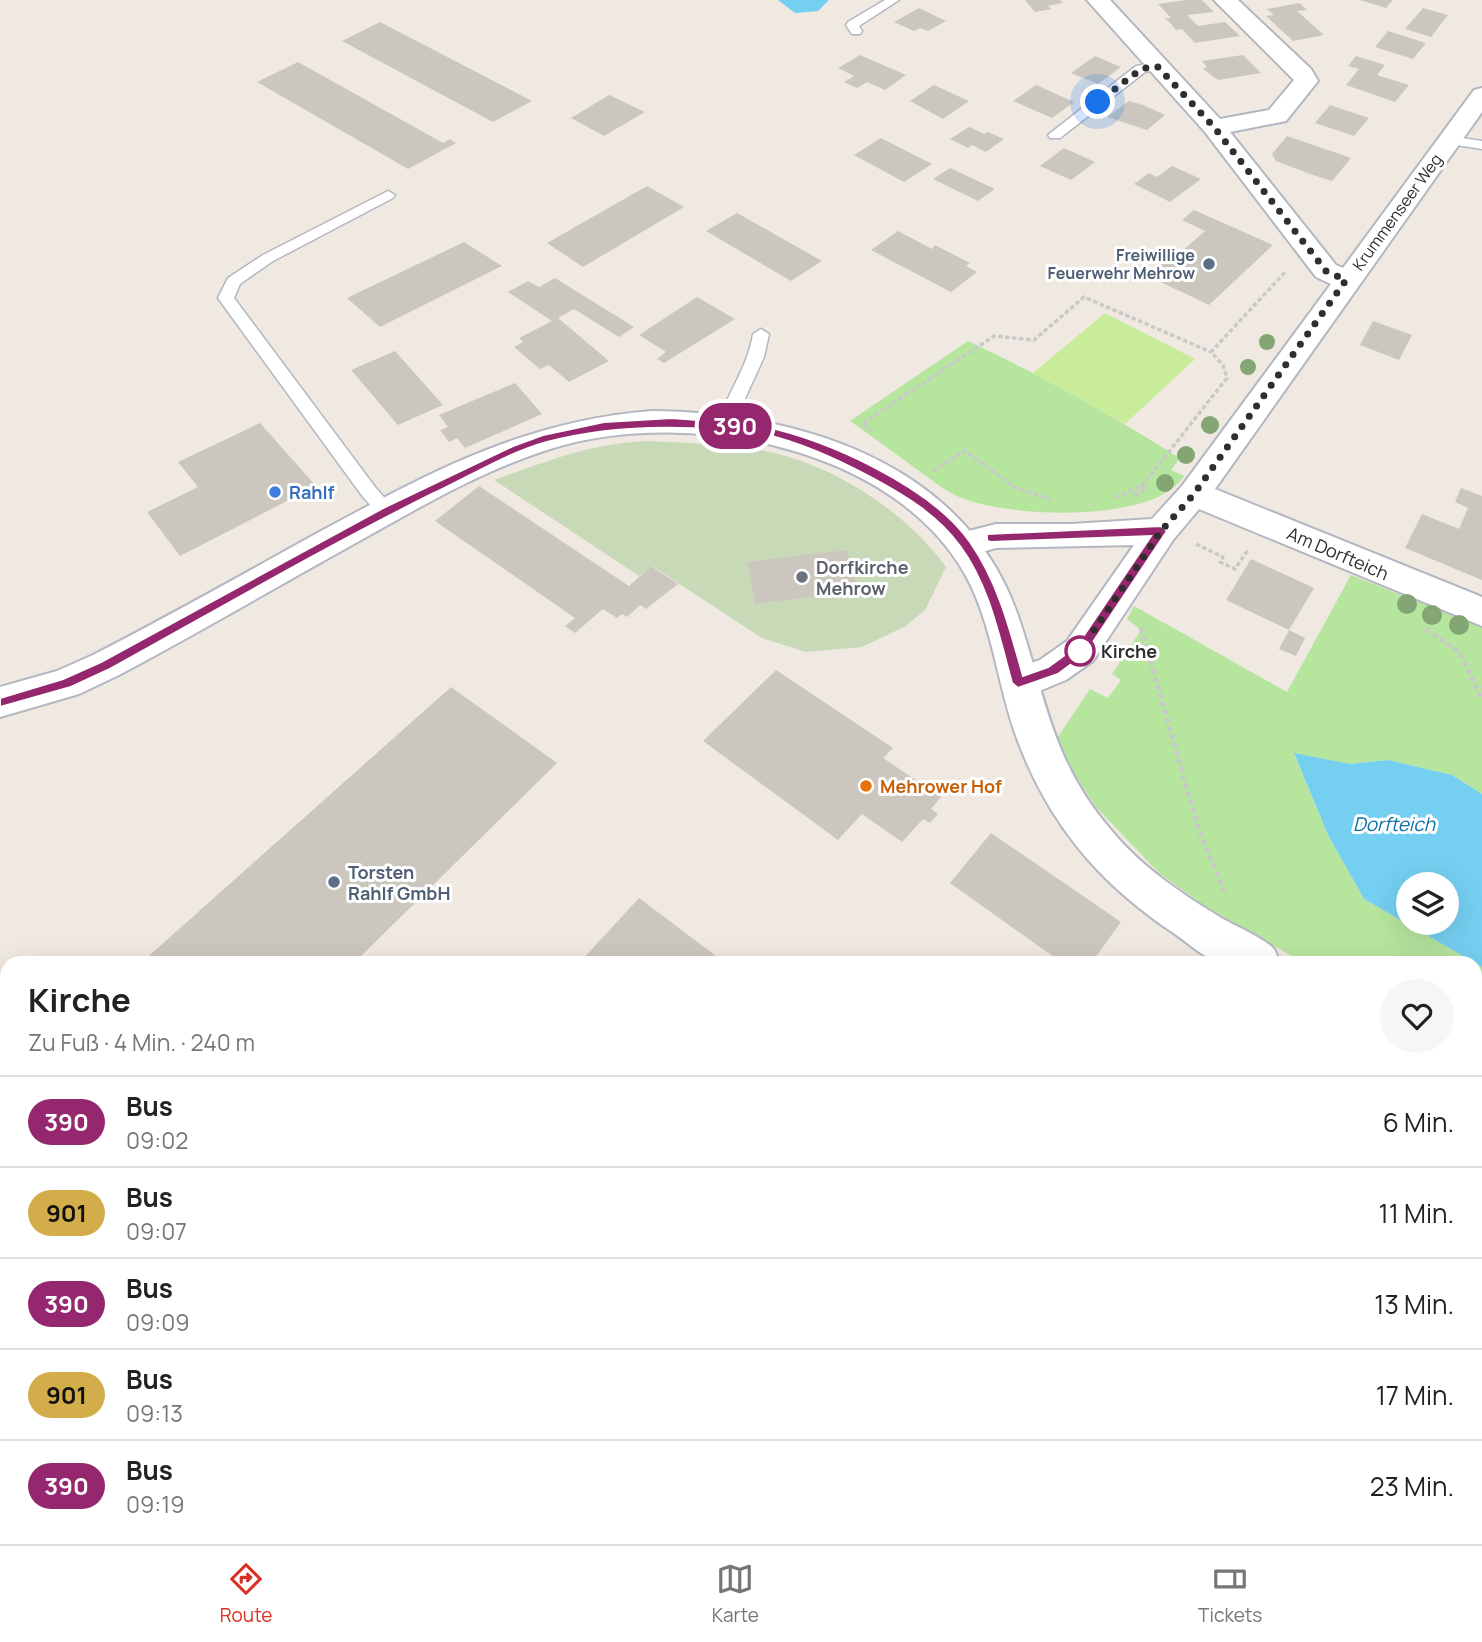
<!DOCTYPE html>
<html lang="de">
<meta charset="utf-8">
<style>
:root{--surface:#fff;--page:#f6f6f6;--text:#222;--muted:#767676;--line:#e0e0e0;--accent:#d93025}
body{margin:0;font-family:Manrope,sans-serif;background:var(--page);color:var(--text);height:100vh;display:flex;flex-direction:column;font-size:26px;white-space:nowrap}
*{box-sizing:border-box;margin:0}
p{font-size:23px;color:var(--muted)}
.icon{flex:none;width:38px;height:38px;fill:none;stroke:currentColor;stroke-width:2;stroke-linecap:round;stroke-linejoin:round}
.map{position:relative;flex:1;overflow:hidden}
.details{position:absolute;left:0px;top:956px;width:1482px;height:590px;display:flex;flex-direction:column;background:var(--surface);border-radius:21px 21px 0 0;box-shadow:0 7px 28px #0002}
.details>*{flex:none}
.badge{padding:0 14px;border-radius:23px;font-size:24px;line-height:46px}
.tools{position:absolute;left:1396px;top:872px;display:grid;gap:14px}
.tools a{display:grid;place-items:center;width:63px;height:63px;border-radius:50%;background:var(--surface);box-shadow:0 7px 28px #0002;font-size:35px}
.you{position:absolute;width:35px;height:35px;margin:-18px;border:5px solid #fff;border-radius:50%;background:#1a73e8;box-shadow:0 0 0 10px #1a73e833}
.map>.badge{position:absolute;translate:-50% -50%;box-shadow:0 0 0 4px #fff}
.round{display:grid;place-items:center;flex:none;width:74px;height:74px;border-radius:37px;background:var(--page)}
.head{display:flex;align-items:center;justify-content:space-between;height:119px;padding:0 28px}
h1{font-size:33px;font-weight:700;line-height:52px}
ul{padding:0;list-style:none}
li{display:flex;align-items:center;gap:21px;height:91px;padding:0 28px;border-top:2px solid var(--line)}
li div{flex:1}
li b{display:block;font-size:26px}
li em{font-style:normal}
li .badge{min-width:77px;font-weight:700;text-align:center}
.menu{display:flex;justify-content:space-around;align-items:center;height:98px;border-top:2px solid var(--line);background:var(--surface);font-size:19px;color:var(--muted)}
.menu a{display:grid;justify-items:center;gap:4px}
.menu .on{color:var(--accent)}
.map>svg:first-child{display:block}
.green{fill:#b6e59e}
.cemetery{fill:#c8d9b8}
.pitch{fill:#c9ec9a}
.water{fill:#75cff0;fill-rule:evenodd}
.building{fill:#cbc7bf}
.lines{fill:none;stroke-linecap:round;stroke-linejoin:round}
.lane-casing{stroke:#b4b7c1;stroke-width:3}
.street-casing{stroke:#b4b7c1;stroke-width:4}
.secondary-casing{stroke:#b4b7c1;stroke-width:4}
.path-far1{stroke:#c9c9c9;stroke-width:3.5;stroke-dasharray:4.5 2.5;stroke-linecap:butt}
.path{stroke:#c9c9c9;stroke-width:4.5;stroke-dasharray:5 3.5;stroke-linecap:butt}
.lane{fill:#fff;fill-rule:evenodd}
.street{fill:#fff;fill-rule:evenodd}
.secondary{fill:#fff;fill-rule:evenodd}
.tree{fill:#84a574}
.line{fill:#95276e;stroke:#fff;stroke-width:2}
.walk{stroke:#2e2e2e;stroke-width:7;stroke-dasharray:0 12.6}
.service-dot{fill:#5c6f8a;stroke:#fff;stroke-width:2.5}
.shop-dot{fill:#3f7fe0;stroke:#fff;stroke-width:2.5}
.worship-dot{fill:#6b7280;stroke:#fff;stroke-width:2.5}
.stop-dot{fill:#fff;stroke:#95276e;stroke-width:3.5}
.food-dot{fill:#e8710a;stroke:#fff;stroke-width:2.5}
.labels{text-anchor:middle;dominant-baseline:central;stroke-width:6;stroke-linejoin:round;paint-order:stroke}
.far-street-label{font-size:16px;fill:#2e2e2e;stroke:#fff}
.far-service-label{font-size:16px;font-weight:bold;fill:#4e5e75;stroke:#fff;text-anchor:end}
.shop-label{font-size:18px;font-weight:bold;fill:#366cbe;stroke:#fff;text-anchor:start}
.street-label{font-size:18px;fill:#2e2e2e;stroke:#fff}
.worship-label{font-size:18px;font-weight:bold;fill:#5b616d;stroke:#fff;text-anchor:start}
.stop-label{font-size:18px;font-weight:bold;fill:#2e2e2e;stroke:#fff;text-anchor:start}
.food-label{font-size:18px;font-weight:bold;fill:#c56008;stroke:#fff;text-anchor:start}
.service-label{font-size:18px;font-weight:bold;fill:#4e5e75;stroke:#fff;text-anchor:start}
.water-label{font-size:19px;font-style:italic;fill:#0d6fa3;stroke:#fff}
</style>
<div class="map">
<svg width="1482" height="1544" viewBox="0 0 1482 1544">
<rect width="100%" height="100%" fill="#efe9e1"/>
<g class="green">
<path d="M968 341C1041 375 1111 415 1180 458L1171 470 1184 476C1154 525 1000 518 955 495 942 489 931 479 919 471 896 454 873 437 850 421Z"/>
<path d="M1351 575 1482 627V794L1452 775 1388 760 1350 764 1294 754 1328 835 1364 899 1474 962H1302L1208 908 1160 874 1095 806 1075 775 1057 738 1090 689 1108 698 1121 680 1112 674 1141 630 1127 619 1134 606 1287 692Z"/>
<path d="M1475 963 1482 967V1065L1475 1061Z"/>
</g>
<path class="cemetery" d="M647 441C688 443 730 444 770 452 837 467 906 512 946 567L925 610 906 626 862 647 806 652 762 638 652 566 639 576 494 480C548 461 588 444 647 441Z"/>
<path class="pitch" d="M1105 313 1195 359 1125 424 1033 373Z"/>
<g class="water">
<path d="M778 0H829L818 11 795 13Z"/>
<path d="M1294 753 1350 764 1388 760 1452 775 1482 794V967L1364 899 1328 835ZM1409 884H1447V922H1409Z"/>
</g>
<g class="building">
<path d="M1025 0H1060L1063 3 1048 6 1052 9 1035 12Z"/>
<path d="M1186 0H1202L1214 12 1187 15 1198 26 1225 22 1240 36 1195 43 1182 29 1176 30 1171 24 1165 18H1171L1158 4Z"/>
<path d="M1360 0H1393L1386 8Z"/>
<path d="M1299 3 1307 10 1297 11 1324 35 1293 41 1266 16 1274 15 1267 9Z"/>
<path d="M919 8 946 21 928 31 920 28 914 31 894 22Z"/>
<path d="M1423 8 1448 15 1431 37 1405 29Z"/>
<path d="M380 22 532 101 493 122 342 41Z"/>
<path d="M1388 31 1426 43 1413 59 1375 47Z"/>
<path d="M860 55 906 75 885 90 867 82 857 88 844 82 854 76 838 68Z"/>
<path d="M1243 55 1261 73 1218 80 1203 69 1207 67 1202 61Z"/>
<path d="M1095 56 1121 67 1098 84 1071 73Z"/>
<path d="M1356 56 1385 65 1377 75 1409 85 1395 102 1346 85 1359 69 1348 66Z"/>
<path d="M298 62 443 143 450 139 456 143 408 169 257 82Z"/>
<path d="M934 85 969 101 943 119 910 101Z"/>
<path d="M1036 85 1074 102 1052 118 1013 101Z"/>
<path d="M609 95 645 112 604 136 571 118Z"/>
<path d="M1129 101 1143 105 1165 115 1147 130 1107 117Z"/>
<path d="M1330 105 1369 118 1354 136 1315 123Z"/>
<path d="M969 127 985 134 988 132 1004 139 986 152 972 145 968 148 950 139Z"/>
<path d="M1287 136 1328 150 1351 158 1332 181 1310 174 1276 161 1272 154Z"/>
<path d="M881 138 932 164 904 182 854 155Z"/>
<path d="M1064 148 1095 162 1071 180 1040 166Z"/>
<path d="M1172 166 1201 179 1170 202 1134 184 1149 173 1157 177Z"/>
<path d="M950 168 995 189 978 201 933 179Z"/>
<path d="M647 186 684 207 583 267 547 243Z"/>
<path d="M1194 210 1273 245 1209 305 1146 275 1167 257 1172 260 1205 231 1182 220Z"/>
<path d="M737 213 822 261 791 281 706 231Z"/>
<path d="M898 231 932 249 935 245 970 263 966 266 977 272 951 292 871 250Z"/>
<path d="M464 242 502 266 380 327 347 298Z"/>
<path d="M555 278 634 327 619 337 574 309 558 318 609 361 569 382 549 365 540 369 514 347 523 342 519 338 552 321 508 292 528 281 539 287Z"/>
<path d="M697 297 735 319 664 363 657 359 666 352 639 335Z"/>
<path d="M1373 321 1412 335 1399 360 1360 345Z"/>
<path d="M395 351 443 405 398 425 351 370Z"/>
<path d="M515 383 542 414 465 448 457 438 449 442 440 430 448 427 439 415Z"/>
<path d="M260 423 316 486 180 556 147 512 198 487 178 462Z"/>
<path d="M479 486 629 586 651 566 678 584 646 609 640 605 627 617 622 614 617 618 603 609 575 633 565 626 575 618 435 521Z"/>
<path d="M1461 488 1482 496V580L1405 548 1422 514 1459 529 1468 508 1455 502Z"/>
<path d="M847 550 858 591 755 604 748 562Z"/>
<path d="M1251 559 1314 588 1289 630 1305 638 1296 656 1279 649 1289 630 1226 600Z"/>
<path d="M776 670 893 748 883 758 941 797 931 809 938 814 930 823 923 819 902 842 862 814 838 840 703 741Z"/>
<path d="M451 687 557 763 355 962H142Z"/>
<path d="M991 833 1121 922 1092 962H1061L950 883Z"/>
<path d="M639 898 724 962 581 961Z"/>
<path d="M1475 1161 1482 1165V1257L1475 1273Z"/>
<path d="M1475 1307 1482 1312V1347L1475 1342Z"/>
</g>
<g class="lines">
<defs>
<g id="lane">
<path d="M885 0H899L859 26 862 31 860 34H852L846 25 848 22Z"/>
<path d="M1157 62 1163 66 1162 69 1145 72 1060 138H1050L1048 135 1136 66Z"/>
<path d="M1449 136 1482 141V149L1444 143V137Z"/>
<path d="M388 191 395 195 393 198 273 261 240 284 234 298 375 487 396 511 393 516C379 520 372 506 363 497L218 298 228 278 263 255Z"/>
<path d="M761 329 769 334 764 357 731 429H719L717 425C727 394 748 367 753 334Z"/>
</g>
<path id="street" d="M1087 0H1110L1220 119 1269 110 1294 80 1214 0H1238L1311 69 1318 81 1286 121 1230 132 1336 265 1343 268 1474 90 1482 88V112L1215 489 1482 597V626L1199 509 1173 540 1093 661 1066 680 1032 694 1019 698 1006 694 1001 683 1006 672 1040 660 1067 641 1134 545 996 548 965 557 953 553 948 544 953 535 996 524H1071L1152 519 1182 486 1331 284 1316 277 1205 132Z"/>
<g id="secondary">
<path d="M652 411C798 412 963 462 1017 613 1046 696 1050 759 1111 830 1141 867 1182 894 1223 919 1234 925 1266 940 1273 948 1276 951 1278 959 1279 962 1263 962 1233 967 1219 962 1204 958 1188 943 1175 934 1098 883 1046 821 1015 733 997 681 992 624 966 576 893 444 683 407 550 449 483 470 422 506 361 540 280 585 200 632 119 675L79 694 0 717V687L57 671 93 655C167 617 240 576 312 536 425 475 521 421 652 411Z"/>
<path d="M1475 1068 1482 1071V1118L1475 1115Z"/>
</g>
</defs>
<use href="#lane" class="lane-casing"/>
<use href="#street" class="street-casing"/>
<use href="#secondary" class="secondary-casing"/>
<g class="path-far1">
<path d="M872 431 862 424 994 336 1034 340 1084 297 1211 352"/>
<path d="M933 471 965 451 1014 487 1052 500"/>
<path d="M1142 486 1227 378 1223 365 1211 352 1286 271"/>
<path d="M1116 497 1142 486 1146 489 1133 496"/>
<path d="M1196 544 1223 557 1220 562 1235 569 1248 550"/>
</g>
<g class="path">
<path d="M1141 628 1199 831 1225 893"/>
<path d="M1426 629 1459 652 1482 700"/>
</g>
<use href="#lane" class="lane"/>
<use href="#street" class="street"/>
<use href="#secondary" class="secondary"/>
</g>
<g class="tree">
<circle cx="1267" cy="342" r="8"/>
<circle cx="1248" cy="367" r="8"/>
<circle cx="1210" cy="425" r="9"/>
<circle cx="1186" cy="455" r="9"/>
<circle cx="1165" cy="483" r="9"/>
<circle cx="1407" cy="604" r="10"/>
<circle cx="1432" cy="615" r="10"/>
<circle cx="1459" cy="625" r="10"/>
</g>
<path class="line" d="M672 418C701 421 733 420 763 426 828 440 931 486 970 542 998 582 1010 629 1023 676L1048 667 1076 647 1151 536 991 542 987 541V534L1161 526 1167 531 1085 654 1058 674 1018 688 1012 683C999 636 989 585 960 546 937 515 907 497 874 479 839 460 803 443 763 434 749 431 734 431 720 430 661 425 604 427 547 442 507 453 469 477 432 494 323 548 217 610 110 669L71 687 0 707V698L63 679 101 662 383 508 513 446 543 435 604 422Z"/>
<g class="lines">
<path class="walk" d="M1080 651 1161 531 1194 494 1346 280 1326 271 1214 127 1157 66 1141 69 1098 102"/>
</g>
<g class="service-dot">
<circle cx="1209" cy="264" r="7"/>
<circle cx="334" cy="882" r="7"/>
</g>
<circle class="shop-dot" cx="275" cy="492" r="7"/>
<circle class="worship-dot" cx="802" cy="577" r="7"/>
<circle class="stop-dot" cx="1080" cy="651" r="14"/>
<circle class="food-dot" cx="866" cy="786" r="7"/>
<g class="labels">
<g class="far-street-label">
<text transform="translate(1397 212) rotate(-54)">Krummenseer Weg</text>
</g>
<g class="far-service-label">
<text x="1195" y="255">Freiwillige<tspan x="1195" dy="18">Feuerwehr Mehrow</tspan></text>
</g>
<g class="shop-label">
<text x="289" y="492">Rahlf</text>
</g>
<g class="street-label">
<text transform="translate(1338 553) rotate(23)">Am Dorfteich</text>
</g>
<g class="worship-label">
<text x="816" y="567">Dorfkirche<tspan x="816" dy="21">Mehrow</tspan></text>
</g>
<g class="stop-label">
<text x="1101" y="651">Kirche</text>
</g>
<g class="food-label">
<text x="880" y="786">Mehrower Hof</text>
</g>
<g class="service-label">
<text x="348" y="872">Torsten<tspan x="348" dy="21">Rahlf GmbH</tspan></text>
</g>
<g class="water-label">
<text x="1394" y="824">Dorfteich</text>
</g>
</g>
</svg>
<div class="tools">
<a><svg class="icon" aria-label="layers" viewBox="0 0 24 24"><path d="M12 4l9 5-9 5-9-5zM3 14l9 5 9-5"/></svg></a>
</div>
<div class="you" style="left:1098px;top:102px"></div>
<b class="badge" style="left:735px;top:426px;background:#95276e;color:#fff">390</b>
<section class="details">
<div class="head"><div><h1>Kirche</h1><p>Zu Fuß · 4 Min. · 240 m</p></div><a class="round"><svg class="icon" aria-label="heart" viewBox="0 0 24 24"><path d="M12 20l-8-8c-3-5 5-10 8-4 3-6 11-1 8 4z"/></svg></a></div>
<ul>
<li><span class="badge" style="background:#95276e;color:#fff">390</span><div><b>Bus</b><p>09:02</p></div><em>6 Min.</em></li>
<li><span class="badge" style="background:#d2ad49;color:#111">901</span><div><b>Bus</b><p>09:07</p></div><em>11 Min.</em></li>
<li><span class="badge" style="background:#95276e;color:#fff">390</span><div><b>Bus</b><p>09:09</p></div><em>13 Min.</em></li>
<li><span class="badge" style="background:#d2ad49;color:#111">901</span><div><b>Bus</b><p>09:13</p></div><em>17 Min.</em></li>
<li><span class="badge" style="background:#95276e;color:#fff">390</span><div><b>Bus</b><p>09:19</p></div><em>23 Min.</em></li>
</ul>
</section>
</div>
<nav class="menu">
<a class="on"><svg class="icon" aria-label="directions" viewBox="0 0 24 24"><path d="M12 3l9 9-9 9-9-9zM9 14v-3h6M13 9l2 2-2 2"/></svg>Route</a>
<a><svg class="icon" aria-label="map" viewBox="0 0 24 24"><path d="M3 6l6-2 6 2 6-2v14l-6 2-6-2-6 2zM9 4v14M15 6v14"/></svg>Karte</a>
<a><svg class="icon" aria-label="tickets" viewBox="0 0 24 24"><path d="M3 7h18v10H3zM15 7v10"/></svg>Tickets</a>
</nav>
